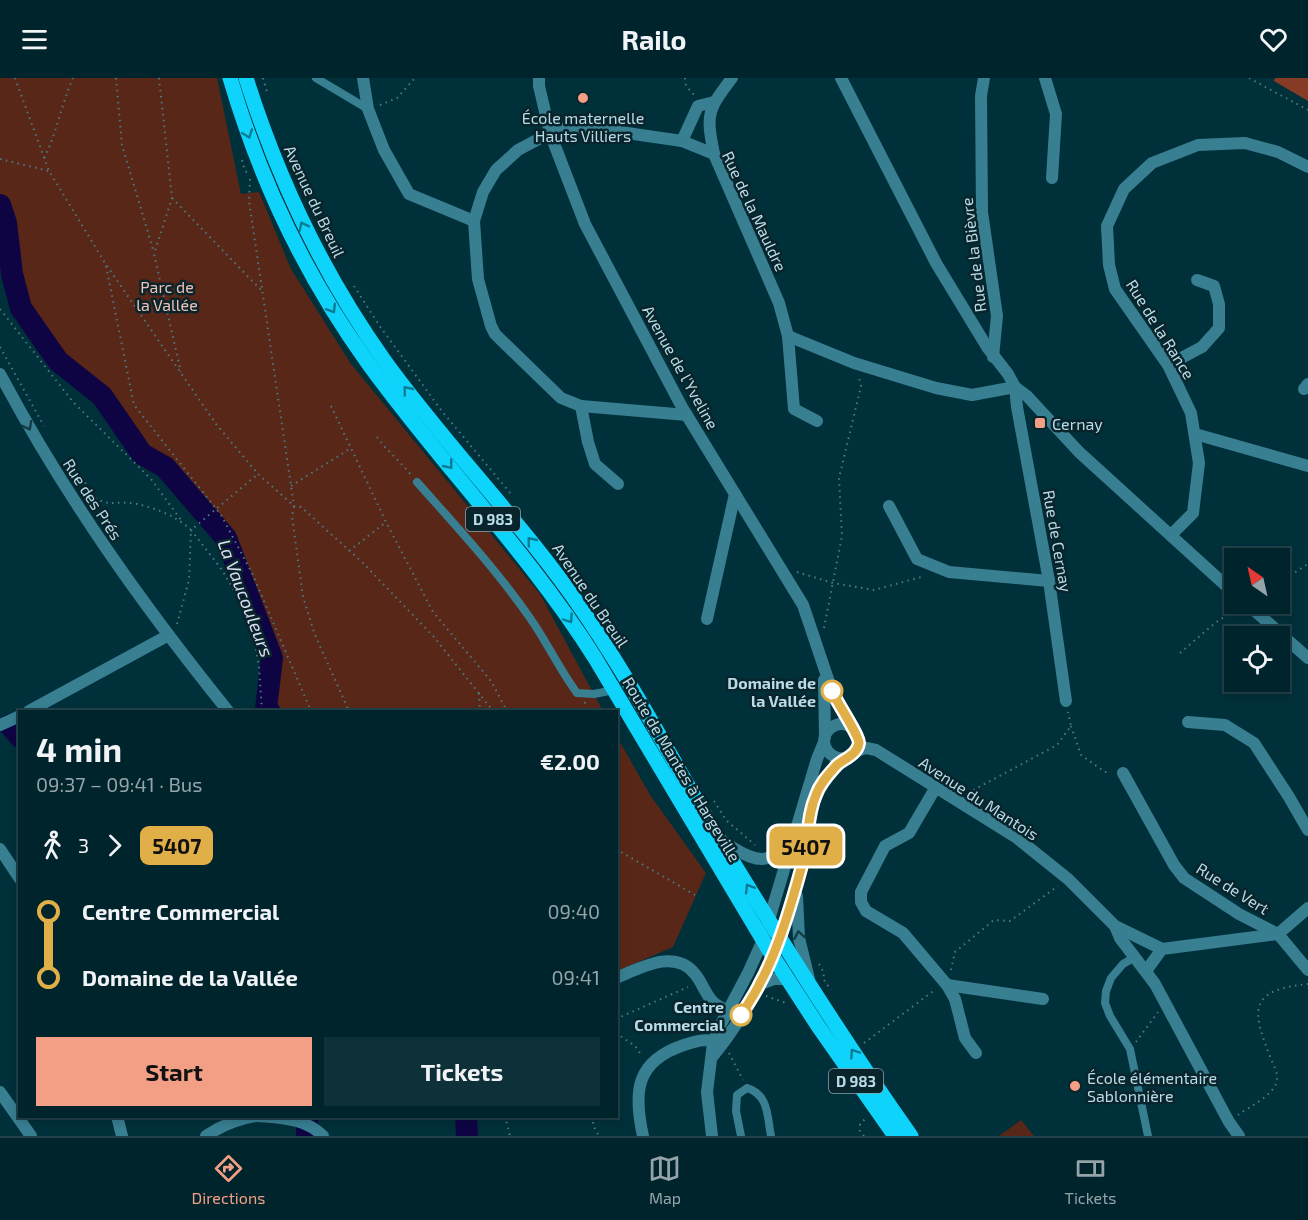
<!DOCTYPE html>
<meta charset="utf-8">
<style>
:root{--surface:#00242c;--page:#0e3038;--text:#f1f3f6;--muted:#95a4a9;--line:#224148;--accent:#f39f85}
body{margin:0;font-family:"Exo 2",sans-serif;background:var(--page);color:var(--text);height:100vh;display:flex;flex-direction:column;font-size:22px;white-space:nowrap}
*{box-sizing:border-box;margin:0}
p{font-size:20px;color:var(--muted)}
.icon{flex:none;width:33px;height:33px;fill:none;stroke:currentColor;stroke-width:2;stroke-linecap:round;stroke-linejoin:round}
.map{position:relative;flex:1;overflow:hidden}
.side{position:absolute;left:18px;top:632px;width:600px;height:408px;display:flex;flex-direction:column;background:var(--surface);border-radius:0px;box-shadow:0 3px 9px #0003,0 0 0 2px var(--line)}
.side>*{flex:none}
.badge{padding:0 12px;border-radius:9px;font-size:21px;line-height:39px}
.needle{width:39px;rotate:326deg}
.buttons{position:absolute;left:1224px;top:470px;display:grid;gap:12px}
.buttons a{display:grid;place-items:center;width:66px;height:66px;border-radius:0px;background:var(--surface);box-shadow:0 3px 9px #0003,0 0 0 2px var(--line);font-size:30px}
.map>.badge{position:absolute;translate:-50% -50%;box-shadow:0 0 0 3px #fff}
.legs{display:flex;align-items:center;gap:9px;height:66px;padding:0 18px;font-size:20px}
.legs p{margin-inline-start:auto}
.summary{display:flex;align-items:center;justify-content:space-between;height:102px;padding:0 18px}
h1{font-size:33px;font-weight:700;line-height:45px}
.button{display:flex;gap:12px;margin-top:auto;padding:12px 18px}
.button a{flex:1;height:69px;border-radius:0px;background:var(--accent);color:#111;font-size:24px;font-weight:700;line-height:69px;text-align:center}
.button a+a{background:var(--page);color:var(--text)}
ul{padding:0 18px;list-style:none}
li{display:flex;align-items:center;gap:21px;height:66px;font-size:22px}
li i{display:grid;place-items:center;width:9px;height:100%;margin:0 8px;background:currentColor}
li i::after{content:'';width:15px;height:15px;margin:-8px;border:4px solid;border-radius:50%;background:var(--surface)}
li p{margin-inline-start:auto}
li:first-child i{background:linear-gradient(#0000 50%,currentColor 0)}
li:last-child i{background:linear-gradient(currentColor 50%,#0000 0)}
header{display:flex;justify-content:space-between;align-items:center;height:78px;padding:0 18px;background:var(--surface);font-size:27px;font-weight:700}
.tabs{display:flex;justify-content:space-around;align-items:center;height:84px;border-top:2px solid var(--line);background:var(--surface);font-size:16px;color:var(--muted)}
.tabs a{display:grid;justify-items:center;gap:3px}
.tabs .selected{color:var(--accent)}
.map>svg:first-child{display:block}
.green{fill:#592718}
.forest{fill:#863b25}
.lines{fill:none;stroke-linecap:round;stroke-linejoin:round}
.river{stroke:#0f0443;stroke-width:22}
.path{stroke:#4e7983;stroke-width:2;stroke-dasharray:1.5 4.5;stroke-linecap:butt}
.service{stroke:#387f92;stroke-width:8}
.minor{stroke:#387f92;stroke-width:12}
.tertiary{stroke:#387f92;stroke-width:12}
.primary{stroke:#0ed4fc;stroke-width:15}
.oneway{stroke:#0c7c94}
.oneway2{stroke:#163b45}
.line-1-casing{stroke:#fff;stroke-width:14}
.line-1{stroke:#e0af47;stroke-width:9}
.poi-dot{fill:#f39f85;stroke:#0a242b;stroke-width:2}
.stop-1-dot{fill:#fff;stroke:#e0af47;stroke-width:3}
.labels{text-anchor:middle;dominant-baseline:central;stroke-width:5;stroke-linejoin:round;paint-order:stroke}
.shield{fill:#0a242b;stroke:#83a5af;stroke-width:1.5}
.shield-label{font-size:15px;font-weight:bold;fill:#b7dce7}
.poi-label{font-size:16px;fill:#b7dce7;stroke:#0a242b;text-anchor:start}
.street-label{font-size:16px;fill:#b7dce7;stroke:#0a242b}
.park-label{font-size:16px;fill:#f0c3b5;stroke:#0a242b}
.stop-label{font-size:16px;font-weight:bold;fill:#b7dce7;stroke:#0a242b;text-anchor:end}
.water-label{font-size:18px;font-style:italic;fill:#dde1f5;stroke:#0a242b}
</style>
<header><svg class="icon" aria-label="menu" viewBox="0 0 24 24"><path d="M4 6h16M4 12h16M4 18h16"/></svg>Railo<svg class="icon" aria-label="heart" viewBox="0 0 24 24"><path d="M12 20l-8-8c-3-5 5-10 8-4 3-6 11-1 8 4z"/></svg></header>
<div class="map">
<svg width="1308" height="1058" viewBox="0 0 1308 1058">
<rect width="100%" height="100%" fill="#00303a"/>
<g class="green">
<path d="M0 0H217L241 116 259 114 291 191 351 286 540 516 603 633H283L273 620 276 573 237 484 118 351 28 244 0 148Z"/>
<path d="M616 657 650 717 706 795 673 869 617 893Z"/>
<path d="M1021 1042 1034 1058H999Z"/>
</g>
<path class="forest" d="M1275 0H1308V23L1274 3Z"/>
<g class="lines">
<g class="river">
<path d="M0 127 6 145 12 196 21 230 58 283 102 318 142 376 165 389 226 460 272 580 266 631 269 633"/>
<path d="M10 647 20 659"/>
<path d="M466 1038 467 1058"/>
<path d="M307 1058V1038"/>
</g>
<g class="path">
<path d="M15 0 49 93 105 185 216 346 258 396 294 428 292 438 303 519 315 557 349 633"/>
<path d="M116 0 122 67 154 175"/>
<path d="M159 0 172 120 154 176 181 294"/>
<path d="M263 0 268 17"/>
<path d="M685 0 686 8 695 18"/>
<path d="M1249 0 1308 32"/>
<path d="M380 27 397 20 415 0"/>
<path d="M44 80C57 55 61 27 73 0"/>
<path d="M0 81 49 93"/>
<path d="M242 82 245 93 248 95"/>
<path d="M250 101 249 123 294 428 301 429 362 484 434 559 493 633"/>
<path d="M172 120 261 212"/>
<path d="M106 188 134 327 221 437 252 495 311 633"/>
<path d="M354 208 379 247 441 332 511 416"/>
<path d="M0 231 73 324 151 401 181 442"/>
<path d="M0 269 44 348"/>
<path d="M331 328 386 444 433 534 491 603 507 633"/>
<path d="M377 359C387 373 400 383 411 397"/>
<path d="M65 383 85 402 86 411"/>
<path d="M291 408 351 370"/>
<path d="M86 412C107 433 114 421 137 426 156 430 178 439 191 452L258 396"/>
<path d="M191 452 222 492 251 541 259 589 262 633"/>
<path d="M349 473 386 444"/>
<path d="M797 494 833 505 874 512 925 498"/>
<path d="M1280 504 1308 486"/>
<path d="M177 546 189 502 191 452"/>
<path d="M824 550 842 458 839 400 861 308 859 300"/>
<path d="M1180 575 1215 545 1236 531"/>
<path d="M479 615 480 633"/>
<path d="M585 624 586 633"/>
<path d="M1071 648 1081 677 1105 694H1111"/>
<path d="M968 715 1057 667 1071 648 1068 634"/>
<path d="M714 723 726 742 755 767"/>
<path d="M616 771 695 817"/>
<path d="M819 886 824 895 823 902"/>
<path d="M951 892 955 874 994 842 1010 843 1058 808"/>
<path d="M824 902 831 912"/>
<path d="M766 918 786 925"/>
<path d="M616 941 688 909"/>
<path d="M616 955 635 968 642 978"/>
<path d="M1136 964 1158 934"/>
<path d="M864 965 936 911"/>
<path d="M729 975 743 1002"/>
<path d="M1238 1037C1249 1029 1268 1020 1275 1008 1280 999 1275 990 1271 981 1252 933 1247 912 1308 906"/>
<path d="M505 1038 510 1058"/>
<path d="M593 1038V1047L599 1058"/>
<path d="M864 1058 860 1053V1046L866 1040"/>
</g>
<g class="service">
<path d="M316 0 368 31"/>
<path d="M417 404C456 448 496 491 530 540 547 564 559 591 577 615L594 616 614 612"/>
<path d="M1135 879 1123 886 1111 900 1106 913 1105 925 1110 938 1130 971 1148 1058"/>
<path d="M741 1058 736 1033 737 1017 747 1010C769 1017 767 1038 771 1058"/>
</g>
<g class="minor">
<path d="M363 0 368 31 384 72 409 116 474 143"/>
<path d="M539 0V8L550 55 585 146 683 331 803 527 832 613 851 649"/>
<path d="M841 0 936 185 987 269 1008 296 1015 309 1027 318 1079 374 1234 515"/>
<path d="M984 0 981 18 982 134 997 238 993 279"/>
<path d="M1045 0 1056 36 1052 100"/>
<path d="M682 63 698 28 714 24"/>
<path d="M714 76C706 36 707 33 732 0"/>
<path d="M788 258 854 285 936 310 972 317 1015 309"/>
<path d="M1168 287 1202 269 1219 250V226L1214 208 1197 202"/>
<path d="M0 296C65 418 141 525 228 633"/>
<path d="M1015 309 1017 329 1049 503 1066 623"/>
<path d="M1304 311 1308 306"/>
<path d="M581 328 588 364 595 386 618 406"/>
<path d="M687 337 581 328 561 320 495 256 491 248 478 201 474 143 483 114 496 92 518 72 550 55 569 49 620 54 682 63 714 76 779 225 788 258 794 331 817 343"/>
<path d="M1195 356 1308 388"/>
<path d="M889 428 917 481 949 494 1049 503"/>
<path d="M1171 457 1193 435 1199 385 1191 335 1168 287 1115 211 1109 187 1107 148 1124 111 1152 85 1198 67 1245 65 1278 74 1308 89"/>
<path d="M1246 525 1308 580"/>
<path d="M707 541 735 416"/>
<path d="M824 602 825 659"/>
<path d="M29 633 167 558"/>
<path d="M1188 644 1225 647 1254 665 1289 719 1308 752"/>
<path d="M0 647 20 638"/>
<path d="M856 673 866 670 876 672 1017 760 1068 801 1115 848 1120 860 1155 906 1229 1044 1239 1058"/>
<path d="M1123 695 1174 787 1184 800 1239 836 1278 856 1308 892"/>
<path d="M936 709 909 755 885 768 861 814V824L866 833 903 855 947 907 955 921 965 960 976 975"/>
<path d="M719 761C749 779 764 794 792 763"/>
<path d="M797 818 799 860 809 901"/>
<path d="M1115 848 1162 871"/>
<path d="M1146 893 1162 871 1278 856 1308 830"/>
<path d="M616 900C640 890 675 870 695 896 702 904 705 916 713 924 718 929 727 932 733 936"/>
<path d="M760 906 774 901H788"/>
<path d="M947 907 1043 921"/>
<path d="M713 978C757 924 785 857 801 789 807 766 807 741 815 718 820 706 830 694 839 685 845 680 853 678 857 671 861 663 858 652 849 648 845 646 841 645 836 647 815 655 824 684 847 680"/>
<path d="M0 1014 31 1058"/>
<path d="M258 1038C281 1040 305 1040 323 1058"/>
<path d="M206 1058C222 1047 237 1041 256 1038"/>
<path d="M643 1058C633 1013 636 983 684 967 696 963 709 959 721 966"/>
<path d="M712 1058 707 1014 713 965 721 946 748 895 763 862 817 681 824 664"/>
</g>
<g class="tertiary">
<path d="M0 771 20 801"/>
<path d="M117 1038 122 1058"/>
</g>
<g class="primary">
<path d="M230 0C260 102 306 199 368 285 441 386 529 475 595 580L772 877 818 948 895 1058"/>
<path d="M246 0C278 101 322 195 384 282 448 371 526 448 587 539 635 610 675 687 719 761 780 862 843 962 911 1058"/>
</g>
</g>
<defs><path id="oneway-chevron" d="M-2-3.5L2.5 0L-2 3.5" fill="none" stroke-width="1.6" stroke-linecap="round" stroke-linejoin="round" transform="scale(1.5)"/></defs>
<g class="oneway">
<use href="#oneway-chevron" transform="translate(248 56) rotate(70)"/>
<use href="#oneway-chevron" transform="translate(303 148) rotate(-116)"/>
<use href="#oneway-chevron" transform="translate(332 231) rotate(58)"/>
<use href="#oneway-chevron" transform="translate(407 312) rotate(-129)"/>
<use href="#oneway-chevron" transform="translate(449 387) rotate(51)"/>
<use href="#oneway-chevron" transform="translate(531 463) rotate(-129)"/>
<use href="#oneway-chevron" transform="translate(569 541) rotate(56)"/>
<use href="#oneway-chevron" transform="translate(749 810) rotate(-121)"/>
<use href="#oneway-chevron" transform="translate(854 975) rotate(-124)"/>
</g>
<g class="oneway2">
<use href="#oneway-chevron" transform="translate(28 348) rotate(62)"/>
<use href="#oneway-chevron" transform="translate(799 857) rotate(-100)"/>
</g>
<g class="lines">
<defs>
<path id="line-1" d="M741 937C748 926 755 916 760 905 779 871 794 817 804 780 809 759 807 737 816 717 820 705 829 696 837 687 845 680 857 677 859 665 859 657 837 625 832 613"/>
</defs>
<use href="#line-1" class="line-1-casing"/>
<use href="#line-1" class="line-1"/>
</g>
<g class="poi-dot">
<circle cx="583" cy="20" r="6"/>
<rect x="1034" y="339" width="12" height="12" rx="3"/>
<circle cx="1075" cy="1008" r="6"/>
</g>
<g class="stop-1-dot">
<circle cx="832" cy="613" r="10"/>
<circle cx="741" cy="937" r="10"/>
</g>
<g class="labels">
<g class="shield">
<rect x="466" y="429" width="54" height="24" rx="4.5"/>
<rect x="829" y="991" width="54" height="24" rx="4.5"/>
</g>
<g class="shield-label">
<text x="493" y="441">D 983</text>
<text x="856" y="1003">D 983</text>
</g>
<g class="poi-label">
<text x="583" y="39" text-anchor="middle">École maternelle<tspan x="583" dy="18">Hauts Villiers</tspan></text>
<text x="1052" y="345">Cernay</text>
<text x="1087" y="999">École élémentaire<tspan x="1087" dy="18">Sablonnière</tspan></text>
</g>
<g class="street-label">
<text transform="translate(315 123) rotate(65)">Avenue du Breuil</text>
<text transform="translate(755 133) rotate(65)">Rue de la Mauldre</text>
<text transform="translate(973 177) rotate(-97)">Rue de la Bièvre</text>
<text transform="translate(1161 251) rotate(58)">Rue de la Rance</text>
<text transform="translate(681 289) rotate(61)">Avenue de l'Yveline</text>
<text transform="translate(93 421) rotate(57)">Rue des Prés</text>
<text transform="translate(1058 463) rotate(80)">Rue de Cernay</text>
<text transform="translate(591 517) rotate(56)">Avenue du Breuil</text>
<text transform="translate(682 691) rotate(59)">Route de Mantes à Hargeville</text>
<text transform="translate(979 720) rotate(33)">Avenue du Mantois</text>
<text transform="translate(1233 810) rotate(32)">Rue de Vert</text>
</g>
<g class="park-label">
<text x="167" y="208">Parc de<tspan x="167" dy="18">la Vallée</tspan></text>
</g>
<g class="stop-label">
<text x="816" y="604">Domaine de<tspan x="816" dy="18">la Vallée</tspan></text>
<text x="724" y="928">Centre<tspan x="724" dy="18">Commercial</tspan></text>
</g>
<g class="water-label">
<text transform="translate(246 520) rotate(69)">La Vaucouleurs</text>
</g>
</g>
</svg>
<div class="buttons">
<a><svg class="needle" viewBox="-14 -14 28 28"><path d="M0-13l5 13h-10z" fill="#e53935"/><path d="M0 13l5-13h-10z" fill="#95a4a9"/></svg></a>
<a><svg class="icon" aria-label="locate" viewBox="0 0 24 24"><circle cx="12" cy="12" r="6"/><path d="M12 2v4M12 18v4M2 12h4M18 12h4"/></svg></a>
</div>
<b class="badge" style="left:806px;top:768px;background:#e0af47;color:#111">5407</b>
<section class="side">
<div class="summary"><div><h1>4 min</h1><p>09:37 – 09:41 · Bus</p></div><b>€2.00</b></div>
<div class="legs"><svg class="icon" aria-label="walk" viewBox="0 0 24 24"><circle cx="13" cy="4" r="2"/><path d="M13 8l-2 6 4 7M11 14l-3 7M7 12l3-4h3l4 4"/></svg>3<svg class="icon" aria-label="forward" viewBox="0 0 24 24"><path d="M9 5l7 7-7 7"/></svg><b class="badge" style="background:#e0af47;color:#111">5407</b></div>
<ul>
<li><i style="color:#e0af47"></i><b>Centre Commercial</b><p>09:40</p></li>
<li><i style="color:#e0af47"></i><b>Domaine de la Vallée</b><p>09:41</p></li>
</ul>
<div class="button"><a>Start</a><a>Tickets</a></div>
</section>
</div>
<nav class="tabs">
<a class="selected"><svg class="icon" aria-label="directions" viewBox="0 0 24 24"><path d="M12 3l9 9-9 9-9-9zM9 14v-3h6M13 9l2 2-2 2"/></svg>Directions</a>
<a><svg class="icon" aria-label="map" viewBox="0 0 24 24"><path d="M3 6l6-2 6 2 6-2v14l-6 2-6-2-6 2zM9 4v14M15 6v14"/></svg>Map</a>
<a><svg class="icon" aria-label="tickets" viewBox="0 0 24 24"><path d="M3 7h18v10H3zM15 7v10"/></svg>Tickets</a>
</nav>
